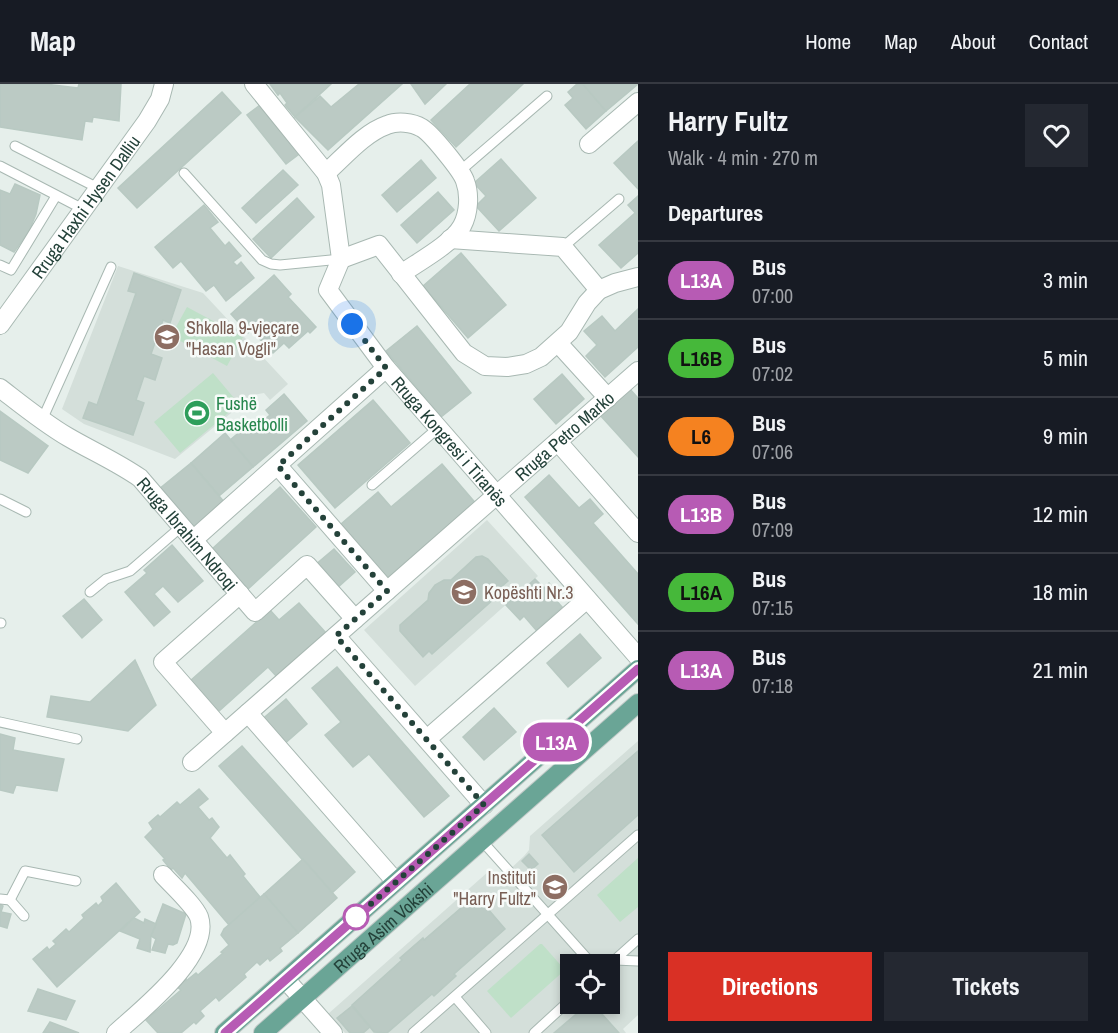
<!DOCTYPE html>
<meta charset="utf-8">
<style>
:root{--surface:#171b24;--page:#242831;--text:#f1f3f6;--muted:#9ea1a6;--line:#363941;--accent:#d93025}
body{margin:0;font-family:"Archivo Narrow",sans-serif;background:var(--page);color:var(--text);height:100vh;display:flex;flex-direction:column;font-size:22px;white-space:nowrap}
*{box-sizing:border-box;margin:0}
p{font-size:20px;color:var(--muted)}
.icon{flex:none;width:33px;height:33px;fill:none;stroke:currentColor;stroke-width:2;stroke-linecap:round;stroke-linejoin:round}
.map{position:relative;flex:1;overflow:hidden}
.details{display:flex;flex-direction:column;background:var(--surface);width:480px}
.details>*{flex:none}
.badge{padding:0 12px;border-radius:20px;font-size:21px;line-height:39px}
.buttons{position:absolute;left:560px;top:870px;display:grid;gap:12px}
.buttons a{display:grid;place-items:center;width:60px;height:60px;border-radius:0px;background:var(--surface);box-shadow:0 3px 9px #0003;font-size:30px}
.you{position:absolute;width:30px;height:30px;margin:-15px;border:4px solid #fff;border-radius:50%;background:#1a73e8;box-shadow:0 0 0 9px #1a73e833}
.map>.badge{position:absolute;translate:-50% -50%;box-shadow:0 0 0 3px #fff}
h2{padding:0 30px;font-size:22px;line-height:54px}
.round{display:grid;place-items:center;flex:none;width:63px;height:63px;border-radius:0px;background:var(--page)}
.overview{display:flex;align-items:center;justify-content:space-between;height:102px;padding:0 30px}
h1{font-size:28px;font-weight:700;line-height:45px}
.primary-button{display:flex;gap:12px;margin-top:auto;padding:12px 30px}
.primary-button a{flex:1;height:69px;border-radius:0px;background:var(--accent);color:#fff;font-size:24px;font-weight:700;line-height:69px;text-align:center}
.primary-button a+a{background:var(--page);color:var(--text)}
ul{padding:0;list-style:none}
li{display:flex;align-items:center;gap:18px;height:78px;padding:0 30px;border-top:2px solid var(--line)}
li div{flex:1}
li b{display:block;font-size:22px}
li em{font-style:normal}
li .badge{min-width:66px;font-weight:700;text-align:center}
header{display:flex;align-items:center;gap:36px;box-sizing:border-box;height:84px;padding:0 30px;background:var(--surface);border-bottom:2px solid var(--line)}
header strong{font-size:28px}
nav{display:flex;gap:33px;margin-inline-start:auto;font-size:21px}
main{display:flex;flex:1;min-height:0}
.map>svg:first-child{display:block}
.built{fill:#d4dfda;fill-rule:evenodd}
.green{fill:#bfe0c8}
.building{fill:#bbcac4;stroke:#b8c9c2;stroke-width:1.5}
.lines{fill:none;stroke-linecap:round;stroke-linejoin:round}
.lane-casing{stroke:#a8b8b2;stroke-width:11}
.street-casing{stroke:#a8b8b2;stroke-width:20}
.primary-casing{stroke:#c2cac8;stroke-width:20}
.lane{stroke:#fff;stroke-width:9}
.street{stroke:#fff;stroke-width:18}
.primary{stroke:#6aa596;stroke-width:18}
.line-casing{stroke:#fff;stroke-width:14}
.line{stroke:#b75bb4;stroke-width:9}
.walk{stroke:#24423a;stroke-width:6;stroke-dasharray:0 10.8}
.stop-dot{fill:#fff;stroke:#b75bb4;stroke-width:3}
.labels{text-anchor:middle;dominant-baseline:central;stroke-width:5;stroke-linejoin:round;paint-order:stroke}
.street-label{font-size:18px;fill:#24423a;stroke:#f7fbf9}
.education-label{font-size:18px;fill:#785e54;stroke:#f7fbf9;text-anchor:start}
.leisure-label{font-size:18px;fill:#27864d;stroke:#f7fbf9;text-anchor:start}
</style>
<header>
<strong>Map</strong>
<nav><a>Home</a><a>Map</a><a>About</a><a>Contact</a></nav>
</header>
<main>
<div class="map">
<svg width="638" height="949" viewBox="0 0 638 949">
<rect width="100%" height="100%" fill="#e6efeb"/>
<g class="built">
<path d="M118 182 203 209 288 300 270 316 264 309 253 311 175 375 84 340 62 325Z"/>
<path d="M487 436 538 492 415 602 364 546Z"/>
<path d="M638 657V931L623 945 626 949H345L328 930 489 787 505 790 524 772 529 766 530 752ZM570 880H609V920H570Z"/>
</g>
<g class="green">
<path d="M187 223 243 253 227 282 171 252Z"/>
<path d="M213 289 239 320 180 369 154 338Z"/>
<path d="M638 774V823L620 838 597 811Z"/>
<path d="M540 860H542L565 886 511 934 487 907Z"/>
</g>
<g class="building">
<path d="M0 0H45L78 4 79 0H121L119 37 93 33 92 38 85 37 82 56 0 43Z"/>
<path d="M270 0H331L295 33 285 21 287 19 280 9 278 11Z"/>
<path d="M359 0H402L328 66 295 33 320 12 331 23Z"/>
<path d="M411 0H446L425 20Z"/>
<path d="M470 0H523L456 63 431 36Z"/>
<path d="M577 0H583L606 27 586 45 565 21 573 14 568 8Z"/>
<path d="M583 0H638L606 27Z"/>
<path d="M222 8 241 29 137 124 118 104Z"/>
<path d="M264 18 303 67 286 80 247 31Z"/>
<path d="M638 57V105L614 79Z"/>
<path d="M501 75 536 114 499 147 476 122 486 112 474 99Z"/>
<path d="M421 76 436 94 397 128 382 111Z"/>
<path d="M283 86 298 101 256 139 242 124Z"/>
<path d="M15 100 40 111 36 130 29 147 14 168 0 161V106L10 110Z"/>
<path d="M438 108 454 126 417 159 401 141Z"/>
<path d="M638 112V132L628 121Z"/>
<path d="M297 114 314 133 271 174 253 155Z"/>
<path d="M204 121 218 138 210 144 225 162 229 158 241 172 233 178 237 182 241 178 254 194 226 217 214 201 206 207 181 177 173 184 155 163Z"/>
<path d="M635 129 638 132V169L621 184 599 161Z"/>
<path d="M461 169 506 221 468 254 423 202Z"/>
<path d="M134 189 181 206 170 239 163 236 151 270 162 274 155 296 144 292 136 316 144 319 133 351 83 334 89 318 97 321 136 209 128 207Z"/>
<path d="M274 191 291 210 288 213 316 243 310 249 308 247 289 264 284 259 273 269 251 246 248 249 231 230Z"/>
<path d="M638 225V263L605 293 586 272 597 261 584 247 602 232 615 247Z"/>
<path d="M417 242 471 309 441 333 386 267Z"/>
<path d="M562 290 584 315 556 340 534 315Z"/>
<path d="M629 304 638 314V373L600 331Z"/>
<path d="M284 310 307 337 253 383 230 356 242 346 246 351 270 331 266 326Z"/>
<path d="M373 316 410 359 335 424 298 381Z"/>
<path d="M0 327 48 362 28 389 0 376Z"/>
<path d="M225 349 253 383 219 412 191 379Z"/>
<path d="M191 379 225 419 193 446 159 405Z"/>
<path d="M442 380 478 422 390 497 341 440 378 408 391 423Z"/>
<path d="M549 391 579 424 590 415 603 430 593 439 638 490V540L525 413Z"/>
<path d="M280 403 316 443 247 506 212 465Z"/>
<path d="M172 461 203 497 178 518 163 502 154 510 170 528 154 542 125 508 147 489 144 486Z"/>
<path d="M334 465 355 488 336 505 315 481Z"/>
<path d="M482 472 488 475 508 497 501 503 504 506 432 570 429 567 423 573 400 547V541L428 516 429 509 435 501 444 496H451L476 473Z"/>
<path d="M535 495 544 504 549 499 558 510 554 514 562 523 536 546 524 532 520 536 506 521Z"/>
<path d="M84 515 102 536 82 554 63 532Z"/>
<path d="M299 519 326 549 277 593 268 583 218 628 190 597 270 526 279 536Z"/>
<path d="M580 550 601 574 568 603 547 579Z"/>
<path d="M135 576 156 621 128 647 47 633 51 612 90 618Z"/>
<path d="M337 583 449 712 424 733 369 670 353 683 325 651 341 638 312 604Z"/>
<path d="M286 615 307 640 282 662 260 637Z"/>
<path d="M494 624 516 648 484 676 463 653Z"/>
<path d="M0 650 15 654 13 666 64 675 57 707 16 701 13 709 0 706Z"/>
<path d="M242 662 355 788 332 809 219 682Z"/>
<path d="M638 667V731L574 788 542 751Z"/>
<path d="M199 705 208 715 198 723 209 736 212 734 219 743 210 754 227 774 230 771 245 790 243 792 260 813 229 841 185 789 182 794 173 784 171 786 163 776 165 775 145 753 153 745 149 739 158 731 160 733 177 718 180 721Z"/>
<path d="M529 770 538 780 531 786 522 777Z"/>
<path d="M303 775 337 814 298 849 264 810Z"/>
<path d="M116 799 140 828 57 903 33 875 47 863 49 866 56 860 53 857 66 845 69 848 84 834 82 831 96 819 98 822 103 817 101 813Z"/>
<path d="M264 810 298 849 280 864 282 867 270 877 268 874 260 881 257 878 244 890 246 893 219 917 216 913 200 927 204 932 196 940 194 938 181 949H158L146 936 181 906 177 903 186 895V897L196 889 198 891 223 869 221 868 229 861 221 851 224 845Z"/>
<path d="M476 811 505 845 454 890 456 892 434 912 432 910 387 949 374 948 352 921 402 876 400 874 423 854 424 856Z"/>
<path d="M0 820 3 822 1 828 11 830 7 844 0 842Z"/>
<path d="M163 820 186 830 177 859 173 861 168 860 165 869 152 866 156 855 151 852Z"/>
<path d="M134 834 144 839 145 835 156 840 151 852 150 868 137 864 140 855 120 847Z"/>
<path d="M38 905 75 917 66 936 28 927Z"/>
<path d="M588 920H593L619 949H554Z"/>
<path d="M352 922 370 943 363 949H350L337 934Z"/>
<path d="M50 938 79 949H43Z"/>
</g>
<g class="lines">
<defs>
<g id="lane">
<path d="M15 62 98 104"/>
<path d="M0 82 83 125"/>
<path d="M460 87 547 12"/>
<path d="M184 89 262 176 271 180 280 181 341 175"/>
<path d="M563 163 619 115"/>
<path d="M0 181 11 186 56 112"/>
<path d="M42 336 111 183"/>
<path d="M372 401 438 344"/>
<path d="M0 415 26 428"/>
<path d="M90 508 106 495 130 487 182 442"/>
<path d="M0 539H1"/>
<path d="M0 638 77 655"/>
<path d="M482 757 592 880"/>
<path d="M0 815 10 816 25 787 76 797"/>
<path d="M10 816 24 832"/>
<path d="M615 876 638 877"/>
<path d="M609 881 638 855"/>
<path d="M455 913 486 949"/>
<path d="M413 949 638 751"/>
<path d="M534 949 570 916"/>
</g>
<g id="street">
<path id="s1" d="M254 0 326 89 331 101 341 175 328 206 386 284 638 573"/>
<path d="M589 60 638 18"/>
<path d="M326 89C344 73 364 49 387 41 397 37 412 38 422 44 431 49 462 87 465 97 470 110 469 129 462 142 452 160 418 178 401 190"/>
<path d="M450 155 563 163 599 206"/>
<path d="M341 175 379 161 464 269 485 282 507 283 526 280 541 273 569 248 587 219 599 206 615 199 638 193"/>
<path id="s2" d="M0 241 147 37 160 15 164 0"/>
<path d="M558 259 608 314"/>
<path id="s3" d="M0 304C22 321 44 339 68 353 92 367 117 378 140 394L255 528 307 481 355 535"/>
<path d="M558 358 638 449"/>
<path d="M278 382 387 507"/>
<path d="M193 456 386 284"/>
<path d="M336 552 484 721"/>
<path d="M248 629 396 798"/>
<path d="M225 649 163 578 240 510"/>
<path d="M427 655 587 515"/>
<path id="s4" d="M192 678 638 287"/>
<path d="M286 896 333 949"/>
<path d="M116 949C140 927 212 871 199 833 194 821 173 802 163 791"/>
</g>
<g id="primary">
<path d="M224 949 638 585"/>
<path id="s5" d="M263 949 638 619"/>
</g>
</defs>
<use href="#lane" class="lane-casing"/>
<use href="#street" class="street-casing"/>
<use href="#primary" class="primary-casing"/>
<use href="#lane" class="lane"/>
<use href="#street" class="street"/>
<use href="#primary" class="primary"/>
</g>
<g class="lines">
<defs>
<path id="line" d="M225 949 638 585"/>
</defs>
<use href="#line" class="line-casing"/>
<use href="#line" class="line"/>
<path class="walk" d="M352 240 386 284 278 382 387 507 336 552 484 721 356 833"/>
</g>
<defs>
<symbol id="school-disc" viewBox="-11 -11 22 22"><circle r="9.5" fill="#8d6e63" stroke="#f7fbf9"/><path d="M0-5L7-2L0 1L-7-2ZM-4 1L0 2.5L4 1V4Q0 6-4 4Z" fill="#fff"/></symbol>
<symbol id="stadium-disc" viewBox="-11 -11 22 22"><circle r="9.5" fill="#2e9e5b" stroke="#f7fbf9"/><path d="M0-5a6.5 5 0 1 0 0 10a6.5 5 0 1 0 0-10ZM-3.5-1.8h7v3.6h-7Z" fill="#fff"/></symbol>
<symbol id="university-disc" viewBox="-11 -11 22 22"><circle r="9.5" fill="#8d6e63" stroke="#f7fbf9"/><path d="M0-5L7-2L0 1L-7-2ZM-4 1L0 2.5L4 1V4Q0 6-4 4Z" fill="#fff"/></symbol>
</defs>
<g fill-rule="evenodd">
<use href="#school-disc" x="152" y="238" width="30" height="30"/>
<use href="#stadium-disc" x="182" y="314" width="30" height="30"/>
<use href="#school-disc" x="449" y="493" width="30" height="30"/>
<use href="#university-disc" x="540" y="788" width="30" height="30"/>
</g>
<circle class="stop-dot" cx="356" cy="833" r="12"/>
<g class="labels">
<g class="street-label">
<text stroke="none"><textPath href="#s2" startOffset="146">Rruga Haxhi Hysen Dalliu</textPath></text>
<text stroke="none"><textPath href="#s4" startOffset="495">Rruga Petro Marko</textPath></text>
<text stroke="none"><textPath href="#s1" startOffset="430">Rruga Kongresi i Tiranës</textPath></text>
<text stroke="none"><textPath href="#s3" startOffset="240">Rruga Ibrahim Ndroqi</textPath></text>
<text stroke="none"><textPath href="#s5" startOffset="160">Rruga Asim Vokshi</textPath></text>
</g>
<g class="education-label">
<text x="186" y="243">Shkolla 9-vjeçare<tspan x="186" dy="21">"Hasan Vogli"</tspan></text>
<text x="484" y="508">Kopështi Nr.3</text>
<text x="536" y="793" text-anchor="end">Instituti<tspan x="536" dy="21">"Harry Fultz"</tspan></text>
</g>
<g class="leisure-label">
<text x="216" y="319">Fushë<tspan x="216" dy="21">Basketbolli</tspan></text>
</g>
</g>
</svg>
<div class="buttons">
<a><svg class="icon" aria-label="locate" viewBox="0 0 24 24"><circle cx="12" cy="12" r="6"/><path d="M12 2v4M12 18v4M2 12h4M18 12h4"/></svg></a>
</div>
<div class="you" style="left:352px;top:240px"></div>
<b class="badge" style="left:556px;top:658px;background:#b75bb4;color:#fff">L13A</b>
</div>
<section class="details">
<div class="overview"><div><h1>Harry Fultz</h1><p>Walk · 4 min · 270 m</p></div><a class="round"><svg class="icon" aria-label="heart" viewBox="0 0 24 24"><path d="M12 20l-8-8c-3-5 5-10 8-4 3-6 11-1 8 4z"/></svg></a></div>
<h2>Departures</h2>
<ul>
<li><span class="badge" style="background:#b75bb4;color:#fff">L13A</span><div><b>Bus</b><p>07:00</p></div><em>3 min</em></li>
<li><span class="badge" style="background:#46b83a;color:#111">L16B</span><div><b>Bus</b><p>07:02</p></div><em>5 min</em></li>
<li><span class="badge" style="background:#f58220;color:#111">L6</span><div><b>Bus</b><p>07:06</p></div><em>9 min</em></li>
<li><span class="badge" style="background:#b75bb4;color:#fff">L13B</span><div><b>Bus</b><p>07:09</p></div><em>12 min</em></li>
<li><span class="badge" style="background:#46b83a;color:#111">L16A</span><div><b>Bus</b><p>07:15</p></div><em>18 min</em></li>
<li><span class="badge" style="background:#b75bb4;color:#fff">L13A</span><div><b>Bus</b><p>07:18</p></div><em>21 min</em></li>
</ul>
<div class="primary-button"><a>Directions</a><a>Tickets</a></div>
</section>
</main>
